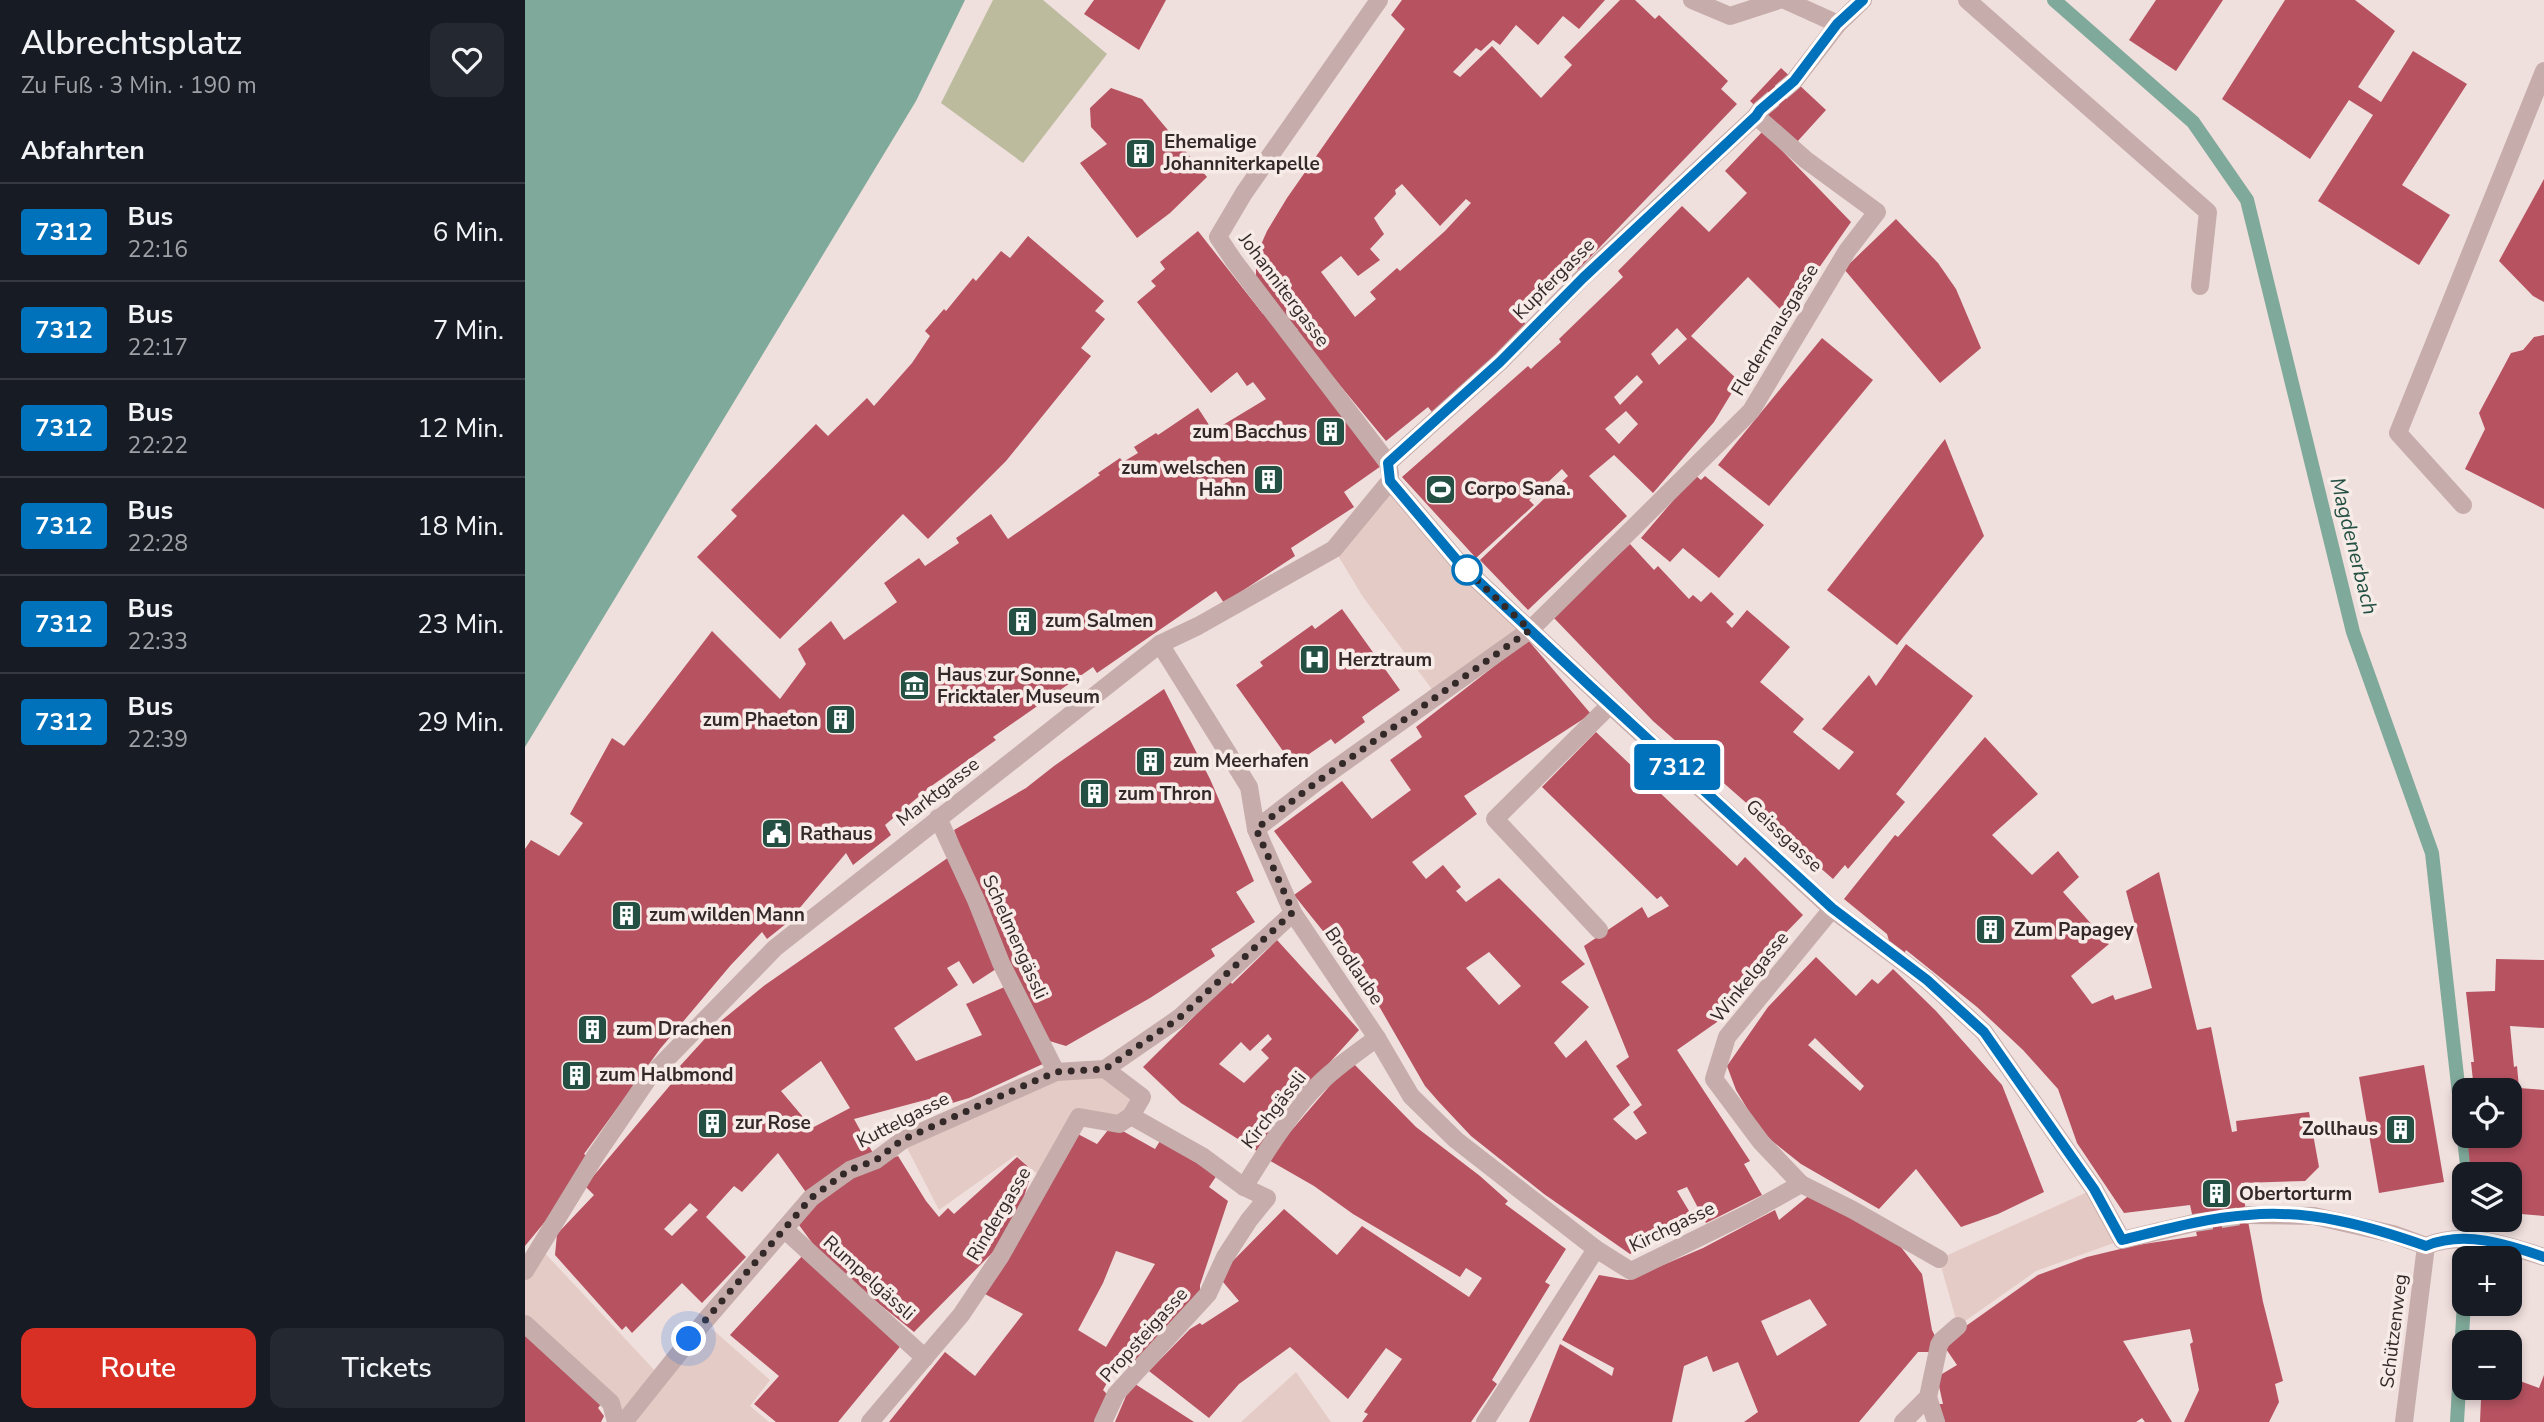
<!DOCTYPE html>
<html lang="de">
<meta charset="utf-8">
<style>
:root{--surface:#171b24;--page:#242831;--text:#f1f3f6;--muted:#9ea1a6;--line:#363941;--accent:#d93025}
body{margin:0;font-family:"Nunito Sans",sans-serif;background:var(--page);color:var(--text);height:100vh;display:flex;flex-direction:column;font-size:26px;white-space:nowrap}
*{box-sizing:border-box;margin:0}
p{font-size:23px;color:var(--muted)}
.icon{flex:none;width:38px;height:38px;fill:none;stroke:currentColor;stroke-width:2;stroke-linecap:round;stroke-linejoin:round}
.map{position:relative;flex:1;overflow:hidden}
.sheet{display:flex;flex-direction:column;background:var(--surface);width:525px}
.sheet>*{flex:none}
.badge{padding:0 14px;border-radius:5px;font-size:24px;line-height:46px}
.fabs{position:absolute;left:1927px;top:1078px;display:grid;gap:14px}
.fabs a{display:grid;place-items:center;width:70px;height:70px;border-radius:14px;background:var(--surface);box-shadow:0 4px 10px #0003;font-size:35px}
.you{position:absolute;width:35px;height:35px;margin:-18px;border:5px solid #fff;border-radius:50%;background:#1a73e8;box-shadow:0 0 0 10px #1a73e833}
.map>.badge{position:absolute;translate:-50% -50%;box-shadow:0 0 0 4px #fff}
h2{padding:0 21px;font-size:26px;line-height:63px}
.round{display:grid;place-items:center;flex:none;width:74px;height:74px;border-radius:14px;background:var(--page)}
.head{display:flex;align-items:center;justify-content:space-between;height:119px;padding:0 21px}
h1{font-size:33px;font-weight:600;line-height:52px}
.button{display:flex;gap:14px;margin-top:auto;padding:14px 21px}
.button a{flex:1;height:80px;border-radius:14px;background:var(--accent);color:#fff;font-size:28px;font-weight:600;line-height:80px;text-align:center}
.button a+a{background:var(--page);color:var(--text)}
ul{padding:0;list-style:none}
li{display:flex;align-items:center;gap:21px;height:98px;padding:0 21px;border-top:2px solid var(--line)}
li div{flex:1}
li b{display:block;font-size:26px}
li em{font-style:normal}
li .badge{min-width:77px;font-weight:700;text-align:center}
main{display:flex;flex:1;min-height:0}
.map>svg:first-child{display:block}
.green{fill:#bcbb9e}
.plaza{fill:#e5cbc5}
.water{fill:#7fa99a}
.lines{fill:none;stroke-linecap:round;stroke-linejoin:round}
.stream{stroke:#7fa99a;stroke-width:14}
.building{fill:#b75261;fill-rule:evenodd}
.street-tunnel{stroke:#cabbb9;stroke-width:18;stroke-dasharray:18 9;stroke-linecap:butt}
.lane{stroke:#c6acaa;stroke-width:18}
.street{stroke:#c6acaa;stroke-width:18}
.line-casing{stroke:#fff;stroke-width:16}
.line{stroke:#0072bc;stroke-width:10}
.walk{stroke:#342929;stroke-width:7;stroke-dasharray:0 12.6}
.stop-dot{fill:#fff;stroke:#0072bc;stroke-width:3.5}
.labels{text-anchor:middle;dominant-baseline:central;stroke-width:7;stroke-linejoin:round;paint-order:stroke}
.poi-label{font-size:19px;font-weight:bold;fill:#342929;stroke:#f7ebe8;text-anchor:start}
.street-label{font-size:19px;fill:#342929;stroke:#f7ebe8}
.water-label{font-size:21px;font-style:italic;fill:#235042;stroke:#f7ebe8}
</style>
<main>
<section class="sheet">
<div class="head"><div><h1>Albrechtsplatz</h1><p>Zu Fuß · 3 Min. · 190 m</p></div><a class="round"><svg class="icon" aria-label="heart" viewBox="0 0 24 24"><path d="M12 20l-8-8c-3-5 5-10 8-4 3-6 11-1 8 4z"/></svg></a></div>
<h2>Abfahrten</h2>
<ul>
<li><span class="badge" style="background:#0072bc;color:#fff">7312</span><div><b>Bus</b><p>22:16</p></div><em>6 Min.</em></li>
<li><span class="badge" style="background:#0072bc;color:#fff">7312</span><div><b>Bus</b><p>22:17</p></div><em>7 Min.</em></li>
<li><span class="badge" style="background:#0072bc;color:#fff">7312</span><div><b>Bus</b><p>22:22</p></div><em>12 Min.</em></li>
<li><span class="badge" style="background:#0072bc;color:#fff">7312</span><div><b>Bus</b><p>22:28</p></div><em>18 Min.</em></li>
<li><span class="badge" style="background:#0072bc;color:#fff">7312</span><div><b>Bus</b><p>22:33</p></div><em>23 Min.</em></li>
<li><span class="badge" style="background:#0072bc;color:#fff">7312</span><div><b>Bus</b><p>22:39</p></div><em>29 Min.</em></li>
</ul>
<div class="button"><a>Route</a><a>Tickets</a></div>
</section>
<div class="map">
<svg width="2019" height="1422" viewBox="0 0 2019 1422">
<rect width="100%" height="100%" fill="#efdfdd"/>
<path class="green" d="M468 0H518L582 54 498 163 416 103Z"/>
<g class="plaza">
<path d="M865 481 1005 630 912 696 838 597 809 549Z"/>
<path d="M580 1069 617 1097 606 1116 554 1117 519 1180 491 1155 414 1210 378 1140 531 1072Z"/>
<path d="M1569 1189 1597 1240 1511 1271 1433 1326 1414 1259Z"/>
<path d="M15 1248 134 1375 179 1322 245 1380 225 1406 244 1422H91L86 1403 0 1324V1271Z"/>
<path d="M771 1372 806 1422H716Z"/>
</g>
<path class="water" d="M0 0H440L391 101 0 747Z"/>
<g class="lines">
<g class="stream">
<path d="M1529 0 1668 122 1722 200 1828 632 1907 853 1943 1174"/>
<path d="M1942 1258 1944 1220"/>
<path d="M1932 1422 1939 1302"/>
</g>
</g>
<g class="building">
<path d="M569 0H641L614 50 559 14Z"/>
<path d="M877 0H1080L1054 29 1038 16 1013 45 991 25 975 45 968 40 956 51 951 48 928 72 935 77 967 46 1016 98 1047 65 1039 57 1095 0H1110L1130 19 1134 15 1203 81 1196 89 1212 104 1053 270 1049 266 993 315 1004 328 907 412 903 407 861 441 771 332 773 330 731 282V256L742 231 762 198 880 29 866 15ZM877 184 915 226 941 199 946 203 920 231 875 271 872 268 845 292 851 299 830 317 796 272 816 256 833 276 855 260 845 249 859 234 849 218 871 194 870 190Z"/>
<path d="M1631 0H1698L1651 71 1604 40Z"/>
<path d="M1760 0H1830L1870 31 1833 87 1856 102 1888 51 1942 84 1877 185 1925 215 1894 265 1793 201 1848 115 1824 100 1785 159 1697 99Z"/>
<path d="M1256 68 1301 110 1271 143 1225 101Z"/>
<path d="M586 88 617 99 682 177 645 213 612 238 555 163 582 144 566 127 565 108Z"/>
<path d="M1238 131 1326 222 1261 315 1223 277 1166 336 1214 381 1189 422 1128 493 1089 455 1064 476 1102 516 1003 610 955 560 1043 476 1037 469 1004 500 1009 505 951 558 877 477 1003 366 1006 369 1010 365 1036 342 1034 339 1098 277 1093 271 1157 206 1184 232 1222 193 1200 171ZM1152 328 1162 339 1134 365 1126 354ZM1112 375 1118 382 1095 405 1089 397ZM1101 411 1113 424 1094 444 1080 429Z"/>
<path d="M2019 179V302L2008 296 1974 261Z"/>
<path d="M1371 219 1413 263 1431 289 1456 348 1415 383 1319 269Z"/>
<path d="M673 231 738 314 743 310 856 466 819 492 829 507 766 548 770 556 699 603 691 591 572 673 568 667 468 737 471 740 405 787 360 825 366 835 328 865 321 853 262 923 242 939 237 932 205 966 135 1049 59 1154 64 1158 23 1218 0 1246V849L6 840 34 856 58 823 45 814 87 738 99 746 187 631 255 699 281 664 273 649 306 621 319 640 372 602 359 583 394 558 400 566 434 543 431 538 466 514 483 539 575 475 573 473 595 458 598 462 613 453 609 447 631 433 633 435 673 408 688 431 741 399 728 382 722 386 712 372 686 393 612 302 631 286 626 281 640 269 635 262Z"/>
<path d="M503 236 579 301 570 311 580 319 556 348 566 356 481 461 403 539 378 514 255 639 172 557 212 516 206 510 291 424 303 436 342 398 349 406 387 363 405 336 400 331 419 309 421 311 448 278 451 281 476 251 485 258Z"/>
<path d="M2019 335V509L1940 469 1960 429 1954 413 1986 353 1998 350 2009 337Z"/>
<path d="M1297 338 1348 380 1244 506 1193 465Z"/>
<path d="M1420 439 1459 536 1372 645 1302 590Z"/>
<path d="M1170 475 1176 480 1180 476 1239 525 1194 578 1158 548 1145 562 1116 538Z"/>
<path d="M1105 544 1129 570 1133 566 1164 599 1168 595 1176 602 1186 592 1209 614 1201 622 1207 628 1222 610 1265 647 1235 682 1279 719 1268 732 1314 770 1329 752 1297 729 1344 675 1351 686 1381 644 1448 696 1371 794 1380 802 1323 869 1320 865 1308 879 1128 721 1028 617Z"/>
<path d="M817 609 875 690 837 717 840 722 810 744 806 739 768 765 711 685 738 666 735 662 787 625 790 629Z"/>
<path d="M1003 640 1066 714 939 796 952 814 887 862 901 879 918 865 936 887 931 891 941 902 974 878 1060 964 1036 982 1064 1007 1029 1043 1041 1058 1061 1040 1105 1105 1088 1119 1111 1140 1122 1133 1108 1112 1117 1105 1091 1066 1104 1057 1059 946 1117 907 1123 918 1144 906 1136 896 1132 899 1017 787 1071 732 1212 866 1220 857 1278 915 1246 948 1250 951 1221 983 1225 988 1192 1022 1152 1050 1225 1161 1219 1164 1237 1195 1181 1223 1162 1187 1152 1191 1170 1221 1105 1254 1019 1194 946 1136 914 1102 900 1086 843 987 769 895 787 882 749 831 817 781 847 819 886 790 865 760 897 737 891 727ZM964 952 996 986 974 1005 941 968Z"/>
<path d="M639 689 685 779 729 881 711 892 730 922 686 949 690 956 625 998 541 1046 521 1040 468 930 429 830 501 788 529 766Z"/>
<path d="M1460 737 1513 794 1467 835 1507 875 1533 851 1554 877 1538 892 1584 944 1546 976 1567 1004 1588 995 1590 1000 1627 988 1601 891 1634 872 1672 1030 1686 1027 1707 1132 1712 1131 1711 1121 1784 1112 1794 1167 1780 1181 1716 1183 1738 1302 1758 1381 1750 1384 1754 1402 1744 1422H1659L1674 1390 1665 1344 1668 1342 1665 1329 1598 1341 1647 1422H1620L1617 1418 1611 1422H1420L1414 1404H1418L1412 1377 1432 1365 1417 1343 1513 1275 1562 1257 1612 1245 1672 1236 1665 1205 1599 1213 1552 1143 1533 1089 1498 1050 1452 1007 1381 950 1379 954 1365 944 1362 934 1319 899 1370 835 1373 837Z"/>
<path d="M424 857 474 967 448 984 434 961 422 968 433 985 369 1028 391 1061 457 1035 441 1004 484 985 520 1063 444 1098 407 1109 404 1099 329 1119 349 1155 283 1195 253 1153 217 1192 209 1186 181 1217 221 1257 177 1303 157 1283 107 1333 101 1326 97 1330 30 1255 32 1234 69 1195 60 1186 158 1070 155 1066 196 1021 240 985ZM296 1061 325 1108 285 1129 278 1117 256 1091ZM165 1203 173 1210 147 1236 139 1229Z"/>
<path d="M752 940 834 1030 779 1091 735 1153 656 1103 618 1067 705 981 707 984ZM743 1034 747 1039 736 1050 744 1058 719 1083 694 1064 716 1042 725 1051Z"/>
<path d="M1291 957 1331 996 1347 979 1353 984 1368 969 1411 1011 1477 1085 1519 1192 1473 1214 1436 1227 1391 1169 1354 1209 1276 1164 1237 1133 1211 1090 1202 1066 1243 1007ZM1290 1038 1339 1086 1335 1091 1283 1045Z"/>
<path d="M1971 959 2019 960V1028L1985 1026 1989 1067 1992 1066 1994 1088 2019 1090V1216L1984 1213V1174H1946L1942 1136H1984V1090H1949L1946 1062H1949L1941 992 1970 991Z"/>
<path d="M826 1061 891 1127 955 1176 983 1201 980 1204 1041 1249 1020 1282 1025 1285 967 1380 972 1384 946 1422H837L843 1414 839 1412 877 1359 861 1348 823 1399 765 1347 714 1384 684 1418 624 1371 665 1329 675 1323 677 1325 714 1301 693 1276 759 1209 812 1255 837 1226 944 1297 957 1278 941 1268 935 1277 828 1214 789 1186 742 1159Z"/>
<path d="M1899 1065 1919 1182 1854 1193 1834 1077Z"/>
<path d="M587 1125 630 1149 635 1141 692 1175 684 1187 703 1201 675 1285V1293L606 1369 595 1360 578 1390 583 1395 570 1422H364L420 1352 450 1376 498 1314 458 1293 549 1132 572 1144ZM591 1251 630 1264 581 1347 553 1330 578 1283Z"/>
<path d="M373 1156 401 1201 414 1217 423 1208 429 1214 492 1157 507 1170 497 1204 471 1249 389 1332 348 1299 308 1271 271 1221 338 1168Z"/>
<path d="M1287 1193 1368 1237 1397 1274 1407 1330 1413 1342 1404 1352H1393L1334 1422H1219L1233 1412 1213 1362 1188 1372 1182 1356 1159 1366 1147 1422H1004L1035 1344 1087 1376 1089 1368 1037 1340 1074 1275 1103 1280 1178 1248 1250 1210 1254 1220ZM1285 1299 1302 1325 1252 1356 1236 1321Z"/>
<path d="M279 1254 378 1343 313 1422H251L229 1404 254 1376 205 1335Z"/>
<path d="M0 1335 76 1404 73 1408 79 1416 76 1422H0Z"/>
<path d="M2019 1375V1422H1955L1956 1399 1962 1400 1964 1388H1984V1377L2014 1388Z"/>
<path d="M607 1382 669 1422H590Z"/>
</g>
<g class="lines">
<g class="street-tunnel">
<path d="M1235 110 1269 81"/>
<path d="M1669 1223 1723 1215"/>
</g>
<g class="lane">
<path d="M1442 0 1683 212 1675 286"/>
<path d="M731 829 793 781 912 696"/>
</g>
<g class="street">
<path d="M854 0 719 193 693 237 709 261 863 463"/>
<path d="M1167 0 1205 16 1254 0"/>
<path d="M1260 0 1313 24"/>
<path d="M1269 81 1313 24 1338 0"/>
<path d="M865 474 863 463 975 362 1058 277 1231 116 1235 110"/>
<path d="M865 481 936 565 1085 705 1307 909 1402 980 1459 1032 1569 1189 1597 1240 1669 1223"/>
<path d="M1938 505 1873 433 2019 71"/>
<path d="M635 644 724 787 731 829 768 913 852 1038 886 1096 931 1140 1071 1249"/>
<path d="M912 696 1005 630 1226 411 1322 251 1352 212 1281 160 1231 116"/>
<path d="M413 818 451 900 476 963 531 1072"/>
<path d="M1307 909 1202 1037 1189 1079 1236 1142 1276 1184 1328 1210 1414 1259"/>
<path d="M1074 930 970 819 1085 705"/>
<path d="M719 1187C739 1155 759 1122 785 1093 804 1072 829 1055 852 1038"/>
<path d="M1723 1215 1789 1216 1868 1234 1901 1246C1939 1230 1982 1245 2019 1257"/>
<path d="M259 1229 400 1358"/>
<path d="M0 1271 71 1155 125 1076 250 948 635 644 673 626 809 549 865 481"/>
<path d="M0 1324 86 1403 91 1422"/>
<path d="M1403 1397 1411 1422"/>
<path d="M99 1422 179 1322 286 1198 325 1170 351 1160 378 1140 531 1072 580 1069 654 1018 768 913"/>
<path d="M345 1422 436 1315 475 1257 554 1117 594 1124 606 1116 617 1097 580 1069"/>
<path d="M578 1422 591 1394 683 1294 700 1257 724 1220 742 1198 719 1187 677 1156 606 1116"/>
<path d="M960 1422 1071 1249 1106 1271 1224 1213 1276 1184"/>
<path d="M1378 1422 1403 1397 1414 1345 1417 1340 1433 1326"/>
<path d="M1879 1422 1901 1246"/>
</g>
</g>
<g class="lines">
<defs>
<path id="line" d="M1338 0 1312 24 1269 81 1235 110 1231 116 1058 278 975 362 863 463 865 481 936 565 1065 686 1307 908 1402 980 1459 1032 1569 1189 1597 1240C1638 1230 1680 1218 1723 1215 1784 1209 1844 1226 1901 1246 1939 1230 1982 1244 2019 1257"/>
</defs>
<use href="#line" class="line-casing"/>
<use href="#line" class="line"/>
<path class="walk" d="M164 1339 286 1198 324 1170 351 1160 377 1140 505 1083 531 1072 580 1069 654 1018 768 912 731 829 793 781 1005 630 936 565 942 570"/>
</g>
<defs>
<symbol id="building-square" viewBox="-11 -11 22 22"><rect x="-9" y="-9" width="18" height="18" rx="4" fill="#235042" stroke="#f7ebe8"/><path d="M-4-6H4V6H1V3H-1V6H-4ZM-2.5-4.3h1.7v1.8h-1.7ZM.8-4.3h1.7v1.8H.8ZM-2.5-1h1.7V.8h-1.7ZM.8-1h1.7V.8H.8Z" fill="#fff"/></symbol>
<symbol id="stadium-square" viewBox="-11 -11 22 22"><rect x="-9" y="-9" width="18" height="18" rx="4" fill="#235042" stroke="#f7ebe8"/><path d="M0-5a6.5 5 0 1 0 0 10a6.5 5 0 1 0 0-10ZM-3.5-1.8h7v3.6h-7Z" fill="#fff"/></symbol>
<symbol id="hospital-square" viewBox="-11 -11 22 22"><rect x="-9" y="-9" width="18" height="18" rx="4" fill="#235042" stroke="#f7ebe8"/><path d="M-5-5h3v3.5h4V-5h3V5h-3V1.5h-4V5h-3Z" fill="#fff"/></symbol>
<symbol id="museum-square" viewBox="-11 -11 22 22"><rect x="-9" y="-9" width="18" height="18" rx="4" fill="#235042" stroke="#f7ebe8"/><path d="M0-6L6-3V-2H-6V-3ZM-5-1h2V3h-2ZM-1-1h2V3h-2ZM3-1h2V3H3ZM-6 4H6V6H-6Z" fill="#fff"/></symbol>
<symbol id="civic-square" viewBox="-11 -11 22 22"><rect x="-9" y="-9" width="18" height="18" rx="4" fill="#235042" stroke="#f7ebe8"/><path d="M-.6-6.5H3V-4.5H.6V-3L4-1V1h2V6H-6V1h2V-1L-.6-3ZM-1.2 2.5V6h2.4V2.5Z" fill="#fff"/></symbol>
</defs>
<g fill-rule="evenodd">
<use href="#building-square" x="598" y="136" width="35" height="35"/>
<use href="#building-square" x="788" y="414" width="35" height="35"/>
<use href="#building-square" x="726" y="462" width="35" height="35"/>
<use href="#stadium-square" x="898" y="472" width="35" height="35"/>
<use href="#building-square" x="480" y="604" width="35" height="35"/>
<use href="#hospital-square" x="772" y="642" width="35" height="35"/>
<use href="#museum-square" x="372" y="668" width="35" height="35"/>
<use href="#building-square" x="298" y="702" width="35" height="35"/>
<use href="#building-square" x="608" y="744" width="35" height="35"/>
<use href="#building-square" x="552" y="776" width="35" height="35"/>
<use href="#civic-square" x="234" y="816" width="35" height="35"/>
<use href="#building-square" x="84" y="898" width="35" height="35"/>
<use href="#building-square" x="1448" y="912" width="35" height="35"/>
<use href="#building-square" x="50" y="1012" width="35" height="35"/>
<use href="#building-square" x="34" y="1058" width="35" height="35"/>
<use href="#building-square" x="170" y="1106" width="35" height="35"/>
<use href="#building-square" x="1858" y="1112" width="35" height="35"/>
<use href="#building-square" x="1674" y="1176" width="35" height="35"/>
</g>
<circle class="stop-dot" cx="942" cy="570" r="14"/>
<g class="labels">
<g class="poi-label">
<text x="639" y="142">Ehemalige<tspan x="639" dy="22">Johanniterkapelle</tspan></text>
<text x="782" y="432" text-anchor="end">zum Bacchus</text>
<text x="721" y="468" text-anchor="end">zum welschen<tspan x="721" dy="22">Hahn</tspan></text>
<text x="939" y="489">Corpo Sana.</text>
<text x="520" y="621">zum Salmen</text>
<text x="813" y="660">Herztraum</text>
<text x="412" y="675">Haus zur Sonne,<tspan x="412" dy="22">Fricktaler Museum</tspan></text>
<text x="293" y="720" text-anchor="end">zum Phaeton</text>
<text x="648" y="761">zum Meerhafen</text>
<text x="593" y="794">zum Thron</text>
<text x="275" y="834">Rathaus</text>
<text x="124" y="915">zum wilden Mann</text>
<text x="1489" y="930">Zum Papagey</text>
<text x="91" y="1029">zum Drachen</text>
<text x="74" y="1075">zum Halbmond</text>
<text x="210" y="1123">zur Rose</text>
<text x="1853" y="1129" text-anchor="end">Zollhaus</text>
<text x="1714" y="1194">Obertorturm</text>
</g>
<g class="street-label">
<text transform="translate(1029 279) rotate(-45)">Kupfergasse</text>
<text transform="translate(759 290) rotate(53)">Johannitergasse</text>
<text transform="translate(1250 330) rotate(-59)">Fledermausgasse</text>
<text transform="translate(413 792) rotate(-38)">Marktgasse</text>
<text transform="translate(1259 836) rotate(43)">Geissgasse</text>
<text transform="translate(490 937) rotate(66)">Schelmengässli</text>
<text transform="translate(829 966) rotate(56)">Brodlaube</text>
<text transform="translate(1225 977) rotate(-51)">Winkelgasse</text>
<text transform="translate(749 1110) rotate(-52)">Kirchgässli</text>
<text transform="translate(378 1120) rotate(-27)">Kuttelgasse</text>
<text transform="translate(474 1214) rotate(-59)">Rindergasse</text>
<text transform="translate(1147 1227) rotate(-26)">Kirchgasse</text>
<text transform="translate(344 1278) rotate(42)">Rumpelgässli</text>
<text transform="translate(1869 1331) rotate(-83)">Schützenweg</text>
<text transform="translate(619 1335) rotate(-48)">Propsteigasse</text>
</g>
<g class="water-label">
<text transform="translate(1829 546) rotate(76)">Magdenerbach</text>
</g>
</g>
</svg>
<div class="fabs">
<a><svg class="icon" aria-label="locate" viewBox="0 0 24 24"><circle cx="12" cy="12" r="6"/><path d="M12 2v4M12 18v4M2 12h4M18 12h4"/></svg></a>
<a><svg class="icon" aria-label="layers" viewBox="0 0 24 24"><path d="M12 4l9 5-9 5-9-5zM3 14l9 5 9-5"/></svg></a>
<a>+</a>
<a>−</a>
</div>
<div class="you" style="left:164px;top:1339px"></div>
<b class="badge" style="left:1152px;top:767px;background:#0072bc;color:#fff">7312</b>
</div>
</main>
